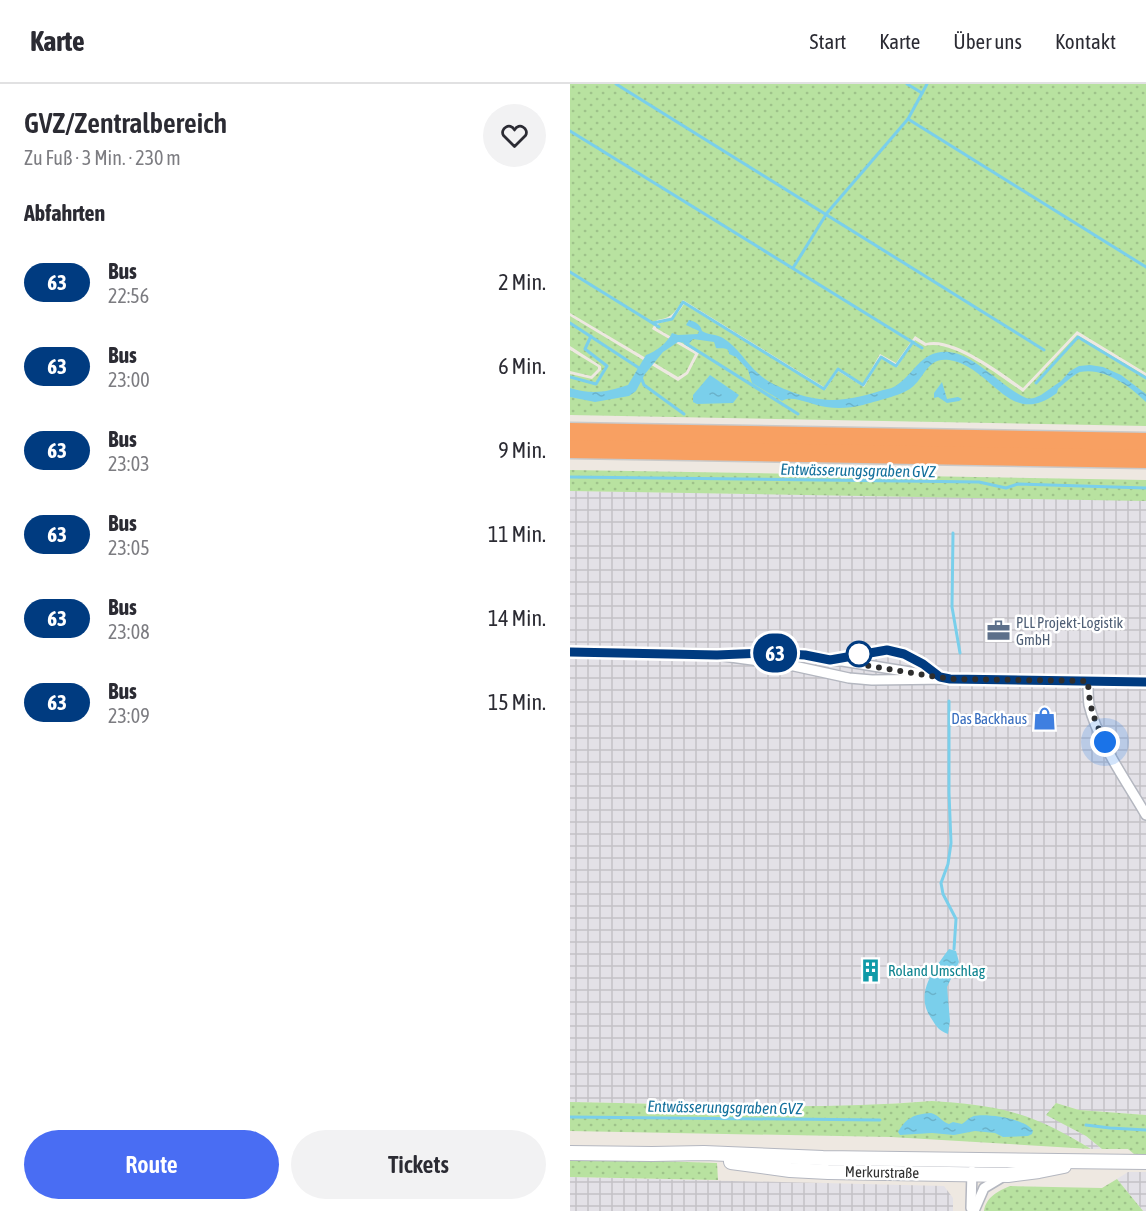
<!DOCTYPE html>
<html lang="de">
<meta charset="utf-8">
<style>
:root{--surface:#fff;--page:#f2f2f3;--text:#2b2b33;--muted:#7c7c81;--line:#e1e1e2;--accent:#496df3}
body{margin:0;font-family:"Asap Condensed",sans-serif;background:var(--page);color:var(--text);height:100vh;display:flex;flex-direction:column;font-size:22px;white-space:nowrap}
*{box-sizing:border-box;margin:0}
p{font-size:20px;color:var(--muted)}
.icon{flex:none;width:33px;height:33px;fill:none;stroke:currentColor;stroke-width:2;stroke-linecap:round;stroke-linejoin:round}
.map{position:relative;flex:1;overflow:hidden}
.sheet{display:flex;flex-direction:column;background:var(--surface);width:570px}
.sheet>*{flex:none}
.badge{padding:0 12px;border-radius:20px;font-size:21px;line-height:39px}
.you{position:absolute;width:30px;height:30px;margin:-15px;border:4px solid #fff;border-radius:50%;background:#1a73e8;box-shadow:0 0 0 9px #1a73e833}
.map>.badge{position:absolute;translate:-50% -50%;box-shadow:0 0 0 3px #fff}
h2{padding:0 24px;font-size:22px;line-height:54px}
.round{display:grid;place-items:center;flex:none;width:63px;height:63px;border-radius:32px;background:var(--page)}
.headline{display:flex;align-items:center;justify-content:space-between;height:102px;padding:0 24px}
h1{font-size:28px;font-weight:600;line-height:45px}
.primary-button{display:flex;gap:12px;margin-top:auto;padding:12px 24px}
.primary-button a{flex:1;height:69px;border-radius:36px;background:var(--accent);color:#fff;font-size:24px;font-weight:600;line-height:69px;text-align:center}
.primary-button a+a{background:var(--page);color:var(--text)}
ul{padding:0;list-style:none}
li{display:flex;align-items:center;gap:18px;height:84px;padding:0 24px}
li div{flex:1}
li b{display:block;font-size:22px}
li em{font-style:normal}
li .badge{min-width:66px;font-weight:700;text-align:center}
header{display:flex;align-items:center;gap:36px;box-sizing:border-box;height:84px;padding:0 30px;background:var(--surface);border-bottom:2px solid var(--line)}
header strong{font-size:28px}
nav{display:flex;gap:33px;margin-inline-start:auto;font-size:21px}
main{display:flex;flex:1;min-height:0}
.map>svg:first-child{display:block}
.industrial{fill:url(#industrial-grid)}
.grass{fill:url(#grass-dots)}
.water{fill:url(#water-ripples)}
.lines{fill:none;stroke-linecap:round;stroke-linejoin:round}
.stream{stroke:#7acfeb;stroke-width:3}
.street-casing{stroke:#b4b7c0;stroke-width:12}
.secondary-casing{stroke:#b4b7c0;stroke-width:16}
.highway-casing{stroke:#c9c9c9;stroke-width:21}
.street{stroke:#fff;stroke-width:9}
.secondary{stroke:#fff;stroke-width:14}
.highway{stroke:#f8a062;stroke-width:18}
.line-casing{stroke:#fff;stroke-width:14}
.line{stroke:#003b80;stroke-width:9}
.walk{stroke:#2e2e2e;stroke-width:6;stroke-dasharray:0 10.8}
.stop-dot{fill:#fff;stroke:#003b80;stroke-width:3}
.labels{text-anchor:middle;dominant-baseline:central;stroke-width:5;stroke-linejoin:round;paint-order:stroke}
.service-label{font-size:15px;fill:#4e5e75;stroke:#fff;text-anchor:start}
.shop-label{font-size:15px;fill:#366cbe;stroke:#fff;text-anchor:end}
.culture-label{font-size:15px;fill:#0d838f;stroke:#fff;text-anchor:start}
.street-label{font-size:15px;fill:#2e2e2e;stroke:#fff}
.water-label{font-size:16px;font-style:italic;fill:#13709c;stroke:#fff}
</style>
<header>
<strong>Karte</strong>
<nav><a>Start</a><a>Karte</a><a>Über uns</a><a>Kontakt</a></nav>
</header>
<main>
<section class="sheet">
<div class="headline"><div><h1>GVZ/Zentralbereich</h1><p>Zu Fuß · 3 Min. · 230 m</p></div><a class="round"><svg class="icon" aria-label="heart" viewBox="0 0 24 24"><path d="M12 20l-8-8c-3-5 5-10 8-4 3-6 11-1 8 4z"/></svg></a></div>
<h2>Abfahrten</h2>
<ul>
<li><span class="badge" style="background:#003b80;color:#fff">63</span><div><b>Bus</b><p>22:56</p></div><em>2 Min.</em></li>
<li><span class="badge" style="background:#003b80;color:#fff">63</span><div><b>Bus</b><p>23:00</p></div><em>6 Min.</em></li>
<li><span class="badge" style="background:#003b80;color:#fff">63</span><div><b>Bus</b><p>23:03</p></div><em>9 Min.</em></li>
<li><span class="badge" style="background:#003b80;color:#fff">63</span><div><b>Bus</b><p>23:05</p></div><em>11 Min.</em></li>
<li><span class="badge" style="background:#003b80;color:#fff">63</span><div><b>Bus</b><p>23:08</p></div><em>14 Min.</em></li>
<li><span class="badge" style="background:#003b80;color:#fff">63</span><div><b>Bus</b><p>23:09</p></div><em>15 Min.</em></li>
</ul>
<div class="primary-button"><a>Route</a><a>Tickets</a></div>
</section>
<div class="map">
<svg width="576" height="1127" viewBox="0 0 576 1127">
<defs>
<pattern id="industrial-grid" width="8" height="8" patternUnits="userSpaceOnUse" patternTransform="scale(1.5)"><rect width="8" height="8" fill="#e3e1e7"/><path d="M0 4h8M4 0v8" fill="none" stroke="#c3c1c6"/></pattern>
<pattern id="grass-dots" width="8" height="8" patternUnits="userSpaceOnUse" patternTransform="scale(1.5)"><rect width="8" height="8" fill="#b8e2a0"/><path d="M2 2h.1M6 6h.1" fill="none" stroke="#9ec28a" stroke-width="1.8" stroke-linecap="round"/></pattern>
<pattern id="water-ripples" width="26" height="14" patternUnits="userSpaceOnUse" patternTransform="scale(1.5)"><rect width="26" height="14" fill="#7acfeb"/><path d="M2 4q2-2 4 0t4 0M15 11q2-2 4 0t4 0" fill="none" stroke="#6ab2ca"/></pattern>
</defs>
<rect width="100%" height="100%" fill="#eee8e1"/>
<g class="industrial">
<path d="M0 407 576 416V1031L509 1026 486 1019 477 1031 516 1052 532 1065H521L501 1053 406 1021 362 1017 303 1021 253 1023 0 1018Z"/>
<path d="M558 1088H576V1127H573L547 1095Z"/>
<path d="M0 1093 374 1102 383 1114V1127H0Z"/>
</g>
<g class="grass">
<path d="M0 0H576V289L507 247 453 304C432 289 382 251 356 259L345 252 326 279 310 270 293 300 268 284 254 303 113 216C105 228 102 234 87 236L82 245 125 270 116 288 108 293 0 229Z"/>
<path d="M114 220 255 306 268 287 294 303 311 274 327 283 345 256 355 262C382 254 431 293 453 308L507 251 576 292V342L0 331V290L22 295 31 286V282L0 262V232L108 297 118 290 129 269 86 244 89 239C103 237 106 232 114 220Z"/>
<path d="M0 266 28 283V285L21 292 0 287Z"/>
<path d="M0 386 576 396V417L0 407Z"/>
<path d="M362 1017C389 1019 418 1021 445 1029 471 1036 498 1051 521 1065L321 1053 0 1047V1018C121 1020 241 1027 362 1017Z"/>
<path d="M486 1019 509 1026 576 1031V1073H565L564 1070 558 1065H532L516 1052 476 1031Z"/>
<path d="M0 1074 147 1079 148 1096 0 1093Z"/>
<path d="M547 1095 573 1127H414C416 1113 428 1107 440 1102L532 1104Z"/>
</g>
<g class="water">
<path d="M119 236C126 238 130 240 132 247 138 251 146 250 153 254 168 263 176 279 189 290 196 297 207 302 217 306 251 320 275 318 310 307 316 305 322 305 327 301 346 288 351 266 379 268 404 270 432 303 454 313 460 316 465 314 471 311L491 297 500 287 509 282 520 281 533 283 551 291 576 310V318C560 302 534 283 510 288 506 289 491 302 488 305L487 309C440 344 425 288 384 277 357 270 356 293 341 304 331 312 305 317 293 321 281 324 268 325 256 323 243 322 223 310 212 317L182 299 178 286 166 273 159 270C159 262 151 265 146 264L144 258 123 255 118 261 115 259 108 258 93 268 75 290 66 307 59 312 25 318 0 313V304C22 311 37 308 58 301L76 271C86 268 98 258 102 249L108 251 128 250 129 247 116 241Z"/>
<path d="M140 291 169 311 163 319 127 320 123 318V311Z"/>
<path d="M372 298 377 315 388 313 392 315 389 317 377 319 368 313 364 314V309Z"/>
<path d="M379 865 386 867 389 878 377 903 380 937 378 950C369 947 366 942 361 934 344 910 364 885 379 865Z"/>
<path d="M361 1029C369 1031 372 1038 379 1040L383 1038 392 1040C396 1037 400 1033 404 1032 417 1029 457 1035 463 1047L462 1050 458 1052 433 1053 425 1049 405 1047 384 1051 362 1049 330 1051 328 1048C336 1034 344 1030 361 1029Z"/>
</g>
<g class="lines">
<g class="stream">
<path d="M46 0 474 266"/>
<path d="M337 0 352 9"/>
<path d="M338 35 576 183"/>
<path d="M0 47 352 264"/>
<path d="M223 184 257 129 338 35 357 0"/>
<path d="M0 188 89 243"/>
<path d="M0 239 69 284"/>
<path d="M83 239 102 235 113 218 254 305 268 285 293 301 311 273 326 282 343 258"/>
<path d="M115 259 228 330"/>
<path d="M0 293 26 300 37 282 15 265 21 252"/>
<path d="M71 293 74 301 114 330"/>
<path d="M466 299 508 253 576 294"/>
<path d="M0 393 409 398 436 404 448 400 576 404"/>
<path d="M383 449 382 523 390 569"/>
<path d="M379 617V709L381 759 378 780 371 799 373 810 386 835 384 865"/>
<path d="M0 1033 310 1036"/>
<path d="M516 1041 540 1044 576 1046"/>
</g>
<defs>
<g id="street">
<path d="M0 568 151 570"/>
<path d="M167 569 235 571 365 592"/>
<path d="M146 571 224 582 279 594 302 596 380 595 576 598"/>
<path d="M518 597C518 605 518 614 519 621 528 658 557 698 576 731"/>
<path d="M401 1124 402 1087"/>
<path d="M404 1127 414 1104 434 1092"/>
</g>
<g id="secondary">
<path d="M0 1069 82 1070 134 1069 253 1074 576 1078"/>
<path d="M161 1078 220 1086 258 1088 438 1091 469 1087 494 1082"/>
</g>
<g id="highway">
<path d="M0 348 576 358"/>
<path d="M0 365 576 375"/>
</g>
</defs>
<use href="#street" class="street-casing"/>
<use href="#secondary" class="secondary-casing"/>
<use href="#highway" class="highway-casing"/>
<use href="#street" class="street"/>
<use href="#secondary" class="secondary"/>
<use href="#highway" class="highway"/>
</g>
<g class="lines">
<defs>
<path id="line" d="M0 568 147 571 197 569 235 571 260 576 317 566 334 570 353 580 370 593 380 595 576 598"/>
</defs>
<use href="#line" class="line-casing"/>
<use href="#line" class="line"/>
<path class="walk" d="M289 570 287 580 380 595 518 597C519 623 524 636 535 658"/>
</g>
<defs>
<symbol id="office-bare" viewBox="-9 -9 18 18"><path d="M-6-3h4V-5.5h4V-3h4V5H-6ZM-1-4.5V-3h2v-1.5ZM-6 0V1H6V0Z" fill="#5c6f8a" stroke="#fff" stroke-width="2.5" paint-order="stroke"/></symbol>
<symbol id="shop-bare" viewBox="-9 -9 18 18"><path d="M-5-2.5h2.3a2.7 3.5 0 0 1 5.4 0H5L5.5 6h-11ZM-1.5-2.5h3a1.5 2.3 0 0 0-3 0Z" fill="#3f7fe0" stroke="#fff" stroke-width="2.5" paint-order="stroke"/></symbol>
<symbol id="building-bare" viewBox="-9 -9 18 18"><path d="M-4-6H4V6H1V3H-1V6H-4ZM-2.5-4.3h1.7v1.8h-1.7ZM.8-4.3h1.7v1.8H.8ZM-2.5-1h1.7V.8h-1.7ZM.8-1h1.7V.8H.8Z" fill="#0f9aa8" stroke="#fff" stroke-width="2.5" paint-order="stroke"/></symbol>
</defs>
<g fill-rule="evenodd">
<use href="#office-bare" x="412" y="530" width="33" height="33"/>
<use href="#shop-bare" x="458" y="618" width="33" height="33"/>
<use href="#building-bare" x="284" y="870" width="33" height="33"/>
</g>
<circle class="stop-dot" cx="289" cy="570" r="12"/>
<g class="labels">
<g class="service-label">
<text x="446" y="538">PLL Projekt-Logistik<tspan x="446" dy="17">GmbH</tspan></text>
</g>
<g class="shop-label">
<text x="457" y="634">Das Backhaus</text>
</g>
<g class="culture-label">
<text x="318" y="886">Roland Umschlag</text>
</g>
<g class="street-label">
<text transform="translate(312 1088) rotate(1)">Merkurstraße</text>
</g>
<g class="water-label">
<text transform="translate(288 386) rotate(1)">Entwässerungsgraben GVZ</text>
<text transform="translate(155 1023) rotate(1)">Entwässerungsgraben GVZ</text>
</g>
</g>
</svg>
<div class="you" style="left:535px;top:658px"></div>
<b class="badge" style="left:205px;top:569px;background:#003b80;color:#fff">63</b>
</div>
</main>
